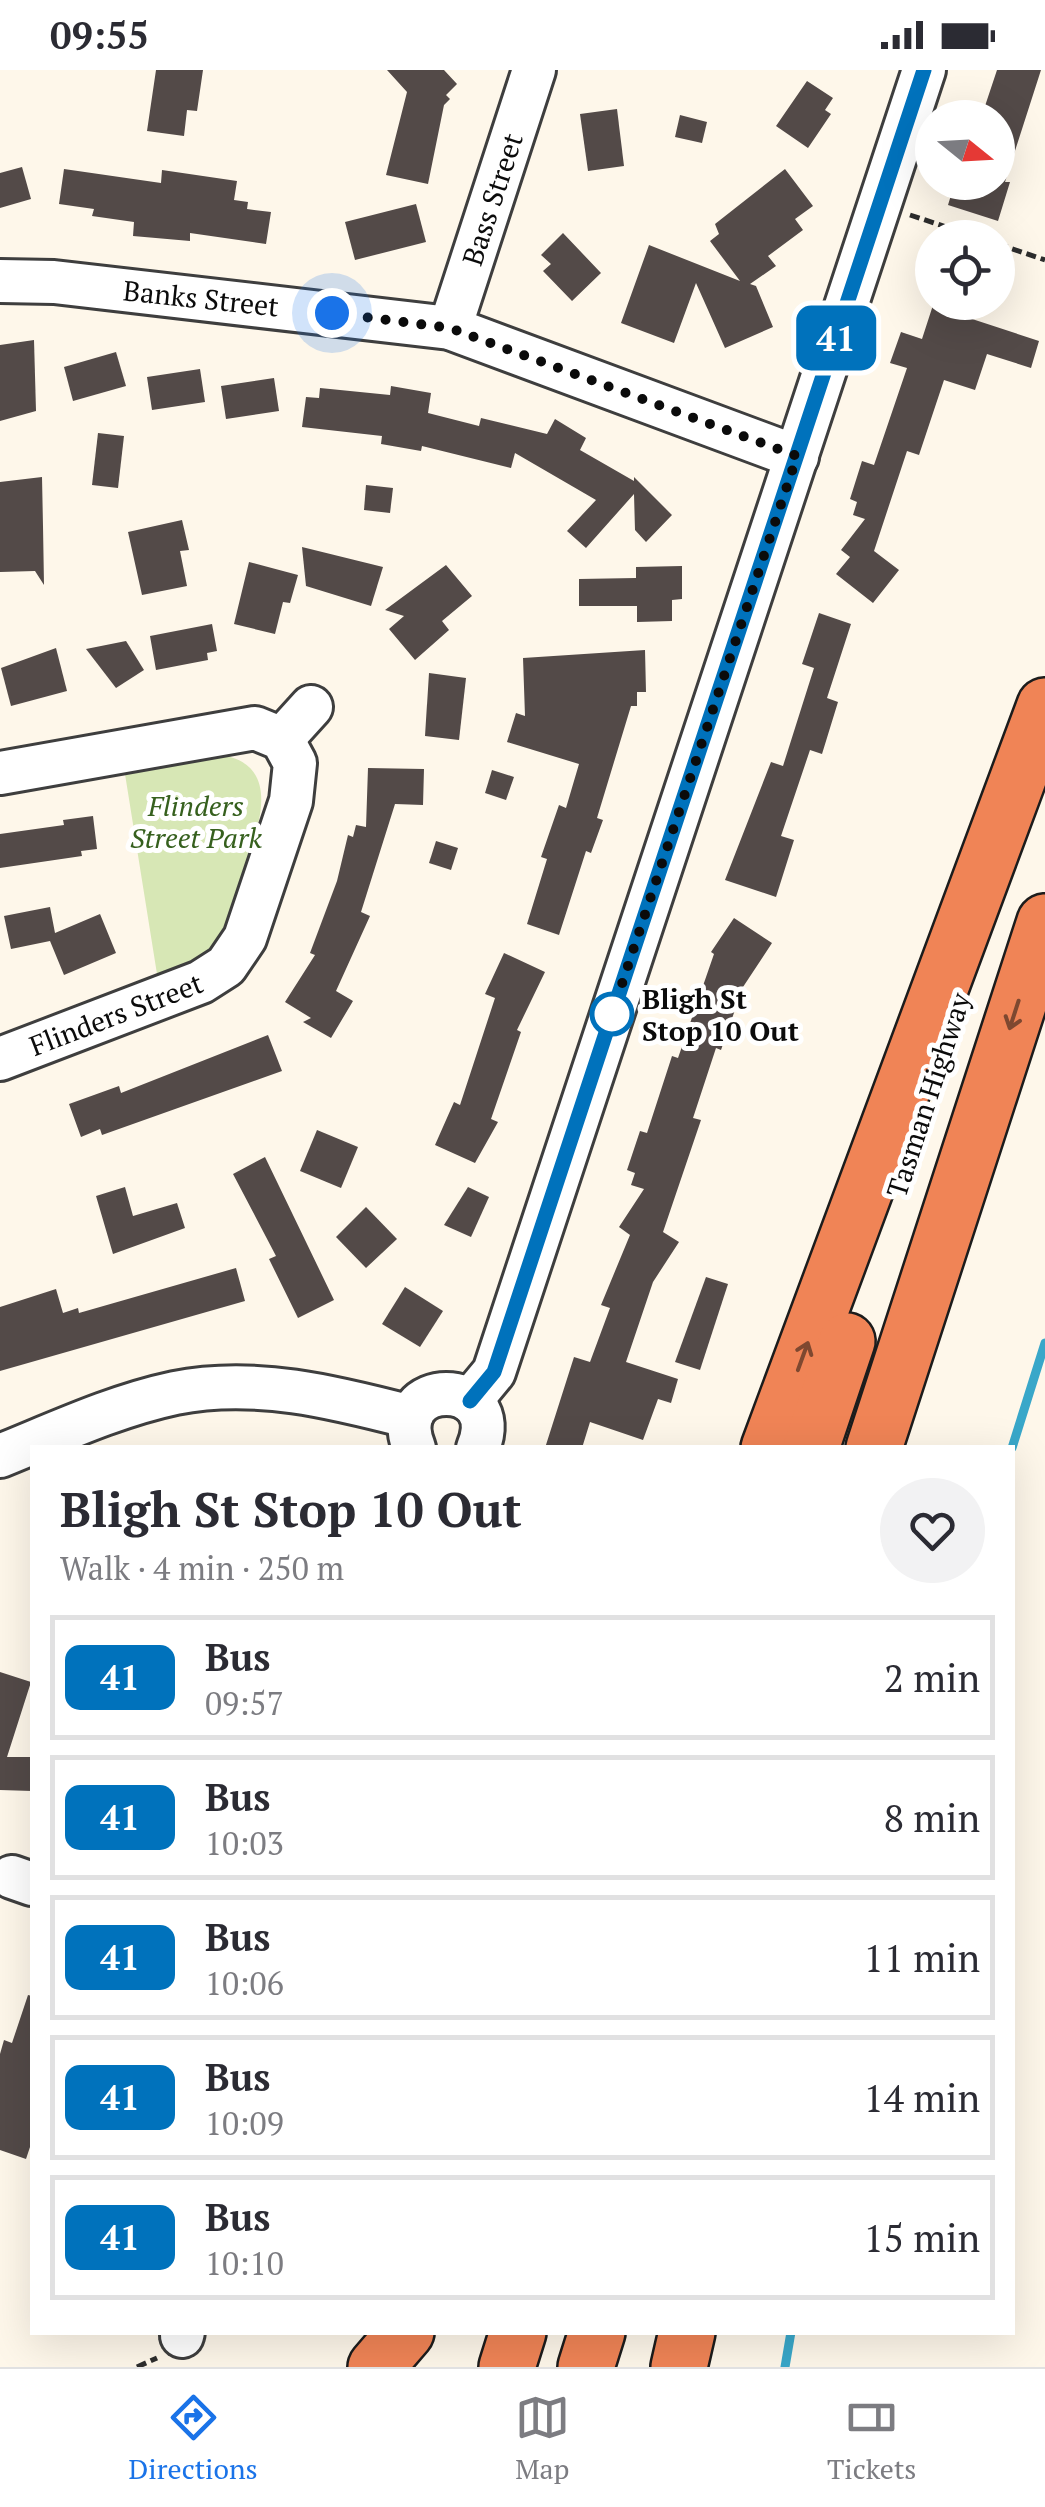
<!DOCTYPE html>
<meta charset="utf-8">
<style>
:root{--surface:#fff;--page:#f2f2f3;--text:#2b2b33;--muted:#7c7c81;--line:#e1e1e2;--accent:#1a73e8}
body{margin:0;font-family:"PT Serif",serif;background:var(--page);color:var(--text);height:100vh;display:flex;flex-direction:column;font-size:38px;white-space:nowrap}
*{box-sizing:border-box;margin:0}
p{font-size:32px;color:var(--muted)}
.icon{flex:none;width:55px;height:55px;fill:none;stroke:currentColor;stroke-width:2;stroke-linecap:round;stroke-linejoin:round}
.map{position:relative;flex:1;overflow:hidden}
.panel{position:absolute;left:30px;top:1375px;width:985px;height:890px;display:flex;flex-direction:column;background:var(--surface);border-radius:0px;box-shadow:0 10px 40px #0002}
.panel>*{flex:none}
.badge{padding:0 20px;border-radius:15px;font-size:35px;line-height:65px}
.needle{width:65px;rotate:108deg}
.buttons{position:absolute;left:915px;top:30px;display:grid;gap:20px}
.buttons a{display:grid;place-items:center;width:100px;height:100px;border-radius:50%;background:var(--surface);box-shadow:0 10px 40px #0002;font-size:50px}
.you{position:absolute;width:50px;height:50px;margin:-25px;border:8px solid #fff;border-radius:50%;background:#1a73e8;box-shadow:0 0 0 15px #1a73e833}
.map>.badge{position:absolute;translate:-50% -50%;box-shadow:0 0 0 5px #fff}
.round{display:grid;place-items:center;flex:none;width:105px;height:105px;border-radius:52px;background:var(--page)}
.headline{display:flex;align-items:center;justify-content:space-between;height:170px;padding:0 30px}
h1{font-size:48px;font-weight:700;line-height:75px}
ul{padding:0;list-style:none}
li{display:flex;align-items:center;gap:30px;height:125px;margin:0 20px 15px;padding:0 10px;border:5px solid var(--line);border-radius:0px}
li div{flex:1}
li b{display:block;font-size:38px}
li em{font-style:normal}
li .badge{min-width:110px;font-weight:700;text-align:center}
.status{display:flex;justify-content:space-between;align-items:center;height:70px;padding:0 50px;background:var(--surface);direction:ltr}
.status svg{height:28px;fill:currentColor}
.dock{display:flex;justify-content:space-around;align-items:center;height:140px;border-top:2px solid var(--line);background:var(--surface);font-size:28px;color:var(--muted)}
.dock a{display:grid;justify-items:center;gap:5px}
.dock .current{color:var(--accent)}
.map>svg:first-child{display:block}
.green{fill:#d7e7b5}
.lines{fill:none;stroke-linecap:round;stroke-linejoin:round}
.stream{stroke:#39a7c9;stroke-width:9}
.building{fill:#534a48}
.minor-casing{stroke:#3e3e3e;stroke-width:48}
.highway-casing{stroke:#1c1c1c;stroke-width:60}
.path{stroke:#2d2d2d;stroke-width:5;stroke-dasharray:10 5;stroke-linecap:butt}
.minor{stroke:#fff;stroke-width:42}
.highway{stroke:#f08456;stroke-width:55}
.oneway{stroke:#7e4830}
.line-casing{stroke:#fff;stroke-width:22}
.line{stroke:#0072bc;stroke-width:15}
.walk{stroke:#0b0b0b;stroke-width:10;stroke-dasharray:0 18}
.stop-dot{fill:#fff;stroke:#0072bc;stroke-width:5}
.labels{text-anchor:middle;dominant-baseline:central;stroke-width:10;stroke-linejoin:round;paint-order:stroke}
.street-label{font-size:28px;fill:#0b0b0b;stroke:#fff}
.park-label{font-size:28px;font-style:italic;fill:#36601e;stroke:#fff}
.stop-label{font-size:28px;font-weight:bold;fill:#0b0b0b;stroke:#fff;text-anchor:start}
</style>
<div class="status"><b>09:55</b><svg viewBox="0 0 49 12"><path d="M0 12V9h3v3zM5 12V6h3v6zM10 12V3h3v9zM15 12V0h3v12zM26 1h20v11H26zM47 4h2v5h-2z"/></svg></div>
<div class="map">
<svg width="1045" height="2297" viewBox="0 0 1045 2297">
<rect width="100%" height="100%" fill="#fef7ea"/>
<path class="green" d="M213 684C289 690 256 763 242 806 234 830 229 858 212 877 198 892 176 897 157 904L125 704Z"/>
<g class="lines">
<g class="stream">
<path d="M1012 1378 1045 1273"/>
<path d="M785 2297 791 2262"/>
</g>
</g>
<g class="building">
<path d="M156 0H203L197 41 187 40 184 66 147 61Z"/>
<path d="M387 0H444L457 14 446 25 450 29 444 35 428 114 386 105 407 22Z"/>
<path d="M997 0H1041L1005 112H1010L998 151 948 135 955 112H998V48H989L991 41 984 39Z"/>
<path d="M807 11 833 28 825 40 831 44 808 78 776 56Z"/>
<path d="M617 39 624 96 588 101 580 44Z"/>
<path d="M680 45 707 52 702 73 675 67Z"/>
<path d="M22 97 31 129 0 138V103Z"/>
<path d="M64 99 161 113 162 100 237 111 234 130 248 132 247 139 271 142 266 174 190 163V171L133 166 134 152 92 146 94 139 59 134Z"/>
<path d="M785 99 813 136 795 149 803 160 768 186 776 196 750 214 756 216 773 257 725 278 696 213 674 273 621 253 649 175 740 211 710 171 719 164 715 154Z"/>
<path d="M416 134 426 172 355 190 345 152Z"/>
<path d="M563 163 601 203 572 231 543 201 551 194 541 185Z"/>
<path d="M934 232H975L966 247 1039 271 1031 298 987 284 975 320 944 310 919 385 907 381 874 481 899 500 873 533 836 504 850 487 841 480 865 449 853 445 857 432 850 429 862 391 874 395 907 298 890 293 901 262 922 269Z"/>
<path d="M34 270 36 341 0 351V275Z"/>
<path d="M116 282 126 316 73 331 64 297Z"/>
<path d="M200 299 205 332 152 340 147 307Z"/>
<path d="M274 308 279 341 226 349 221 316Z"/>
<path d="M391 316 431 323 428 343 479 356 481 348 547 364 555 349 586 368 580 380 634 411V407L672 445 646 472 635 460 634 424 586 478 567 461 596 430 515 383 511 398 422 376 421 381 381 374 382 366 302 357 306 327 319 328 320 318 390 325Z"/>
<path d="M98 363 124 366 118 418 92 415Z"/>
<path d="M42 407 43 456 44 515 35 501 0 502V412Z"/>
<path d="M366 415 393 418 390 443 364 440Z"/>
<path d="M182 450 189 480 180 481 187 516 142 525 128 462Z"/>
<path d="M302 477 383 497 371 536 306 516Z"/>
<path d="M249 492 298 505 290 533 283 532 275 564 234 554Z"/>
<path d="M446 495 472 526 442 551 449 560 415 590 389 559 404 546 385 540Z"/>
<path d="M682 496V529L672 530V551L637 552V536H579V509L636 508V497Z"/>
<path d="M819 543 851 554 827 628 838 632 822 684 810 680 781 766 794 770 776 827 725 810 771 692 783 696 814 598 802 594Z"/>
<path d="M212 554 217 581 207 583 208 590 156 600 150 566Z"/>
<path d="M126 571 144 600 116 618 86 579Z"/>
<path d="M56 578 67 621 11 636 1 598Z"/>
<path d="M645 580 646 622H637V636H631L597 748 603 750 591 783 586 781 559 865 527 854 547 789 541 787 559 735 566 738 579 694 507 672 516 643 525 646 523 588Z"/>
<path d="M429 603 466 608 459 670 425 666Z"/>
<path d="M368 698 424 699 423 735 395 734 361 842 370 846 336 921 353 931 331 968 303 952 311 948 285 932 315 885 310 883 337 811 348 765 353 767 356 755 366 757Z"/>
<path d="M492 700 514 707 506 730 485 723Z"/>
<path d="M93 746 97 779 81 781 82 786 0 798V764L64 755 63 750Z"/>
<path d="M436 771 458 778 451 800 429 793Z"/>
<path d="M50 837 55 863 100 844 116 883 64 905 50 871 11 879 4 846Z"/>
<path d="M734 848 772 873 743 917 721 980 716 978 693 1048 701 1050 663 1162 679 1172 653 1212 626 1292 678 1309 671 1333 658 1329 643 1370 590 1352 582 1378H545L574 1287 590 1292 610 1238 601 1235 630 1165 619 1157 644 1119 631 1115 635 1103 627 1100 640 1061 647 1063 672 986 678 988 714 884 711 882Z"/>
<path d="M504 883 545 902 517 960 521 962 491 1049 498 1052 475 1093 435 1075 454 1032 460 1035 495 928 485 924Z"/>
<path d="M268 965 282 1001 102 1065 100 1059 81 1067 69 1034 119 1016 121 1023Z"/>
<path d="M317 1060 358 1077 341 1118 300 1101Z"/>
<path d="M265 1087 334 1230 298 1248 269 1189 276 1186 233 1104Z"/>
<path d="M125 1117 133 1146 177 1133 185 1158 113 1184 96 1126Z"/>
<path d="M468 1117 489 1127 471 1167 444 1155Z"/>
<path d="M366 1137 397 1169 366 1198 336 1167Z"/>
<path d="M236 1198 245 1231 0 1301V1237L56 1219 63 1243 78 1238 79 1243Z"/>
<path d="M706 1207 728 1214 700 1300 675 1292Z"/>
<path d="M405 1217 443 1241 420 1277 382 1254Z"/>
<path d="M0 1602 31 1612 7 1687H32V1721L0 1720Z"/>
<path d="M28 1925 32 1926V2071L26 2089 0 2080V1984L4 1970 12 1973Z"/>
</g>
<g class="lines">
<defs>
<g id="minor">
<path d="M0 211 54 212 450 258 797 387"/>
<path d="M450 258 534 0"/>
<path d="M282 669 311 637"/>
<path d="M0 703 255 658 282 669 295 693 291 731 245 868 226 896 201 912 0 989"/>
<path d="M470 1331 494 1302 924 0"/>
<path d="M414 1378C385 1306 508 1306 478 1378"/>
<path d="M0 1386C57 1363 114 1336 175 1323 255 1307 334 1327 411 1347"/>
<path d="M12 1807 32 1814"/>
<path d="M182 2266 183 2262"/>
</g>
<g id="highway">
<path d="M769 1378 1045 636"/>
<path d="M811 1378 847 1271"/>
<path d="M874 1378 1045 852"/>
<path d="M376 2297 406 2262"/>
<path d="M507 2297 518 2262"/>
<path d="M586 2297 597 2262"/>
<path d="M679 2297 687 2262"/>
</g>
</defs>
<use href="#minor" class="minor-casing"/>
<use href="#highway" class="highway-casing"/>
<g class="path">
<path d="M910 145 979 168"/>
<path d="M998 174 1045 190"/>
<path d="M137 2297 157 2288"/>
</g>
<use href="#minor" class="minor"/>
<use href="#highway" class="highway"/>
</g>
<defs><path id="oneway-shaft" d="M-6 0H5M1.5-3L5.5 0L1.5 3" fill="none" stroke-width="1.6" stroke-linecap="round" stroke-linejoin="round" transform="scale(2.5)"/></defs>
<g class="oneway">
<use href="#oneway-shaft" transform="translate(1014 945) rotate(108)"/>
<use href="#oneway-shaft" transform="translate(803 1286) rotate(-70)"/>
</g>
<g class="lines">
<defs>
<path id="line" d="M470 1331 494 1302 924 0"/>
</defs>
<use href="#line" class="line-casing"/>
<use href="#line" class="line"/>
<path class="walk" d="M332 243 450 258 797 386 612 944"/>
</g>
<circle class="stop-dot" cx="612" cy="944" r="20"/>
<g class="labels">
<g class="street-label">
<text transform="translate(492 129) rotate(-72)">Bass Street</text>
<text transform="translate(201 228) rotate(6)">Banks Street</text>
<text transform="translate(116 944) rotate(-21)">Flinders Street</text>
<text transform="translate(928 1025) rotate(-72)">Tasman Highway</text>
</g>
<g class="park-label">
<text x="196" y="735">Flinders<tspan x="196" dy="32">Street Park</tspan></text>
</g>
<g class="stop-label">
<text x="642" y="928">Bligh St<tspan x="642" dy="32">Stop 10 Out</tspan></text>
</g>
</g>
</svg>
<div class="buttons">
<a><svg class="needle" viewBox="-14 -14 28 28"><path d="M0-13l5 13h-10z" fill="#e53935"/><path d="M0 13l5-13h-10z" fill="#7c7c81"/></svg></a>
<a><svg class="icon" aria-label="locate" viewBox="0 0 24 24"><circle cx="12" cy="12" r="6"/><path d="M12 2v4M12 18v4M2 12h4M18 12h4"/></svg></a>
</div>
<div class="you" style="left:332px;top:243px"></div>
<b class="badge" style="left:836px;top:268px;background:#0072bc;color:#fff">41</b>
<section class="panel">
<div class="headline"><div><h1>Bligh St Stop 10 Out</h1><p>Walk · 4 min · 250 m</p></div><a class="round"><svg class="icon" aria-label="heart" viewBox="0 0 24 24"><path d="M12 20l-8-8c-3-5 5-10 8-4 3-6 11-1 8 4z"/></svg></a></div>
<ul>
<li><span class="badge" style="background:#0072bc;color:#fff">41</span><div><b>Bus</b><p>09:57</p></div><em>2 min</em></li>
<li><span class="badge" style="background:#0072bc;color:#fff">41</span><div><b>Bus</b><p>10:03</p></div><em>8 min</em></li>
<li><span class="badge" style="background:#0072bc;color:#fff">41</span><div><b>Bus</b><p>10:06</p></div><em>11 min</em></li>
<li><span class="badge" style="background:#0072bc;color:#fff">41</span><div><b>Bus</b><p>10:09</p></div><em>14 min</em></li>
<li><span class="badge" style="background:#0072bc;color:#fff">41</span><div><b>Bus</b><p>10:10</p></div><em>15 min</em></li>
</ul>
</section>
</div>
<nav class="dock">
<a class="current"><svg class="icon" aria-label="directions" viewBox="0 0 24 24"><path d="M12 3l9 9-9 9-9-9zM9 14v-3h6M13 9l2 2-2 2"/></svg>Directions</a>
<a><svg class="icon" aria-label="map" viewBox="0 0 24 24"><path d="M3 6l6-2 6 2 6-2v14l-6 2-6-2-6 2zM9 4v14M15 6v14"/></svg>Map</a>
<a><svg class="icon" aria-label="tickets" viewBox="0 0 24 24"><path d="M3 7h18v10H3zM15 7v10"/></svg>Tickets</a>
</nav>
